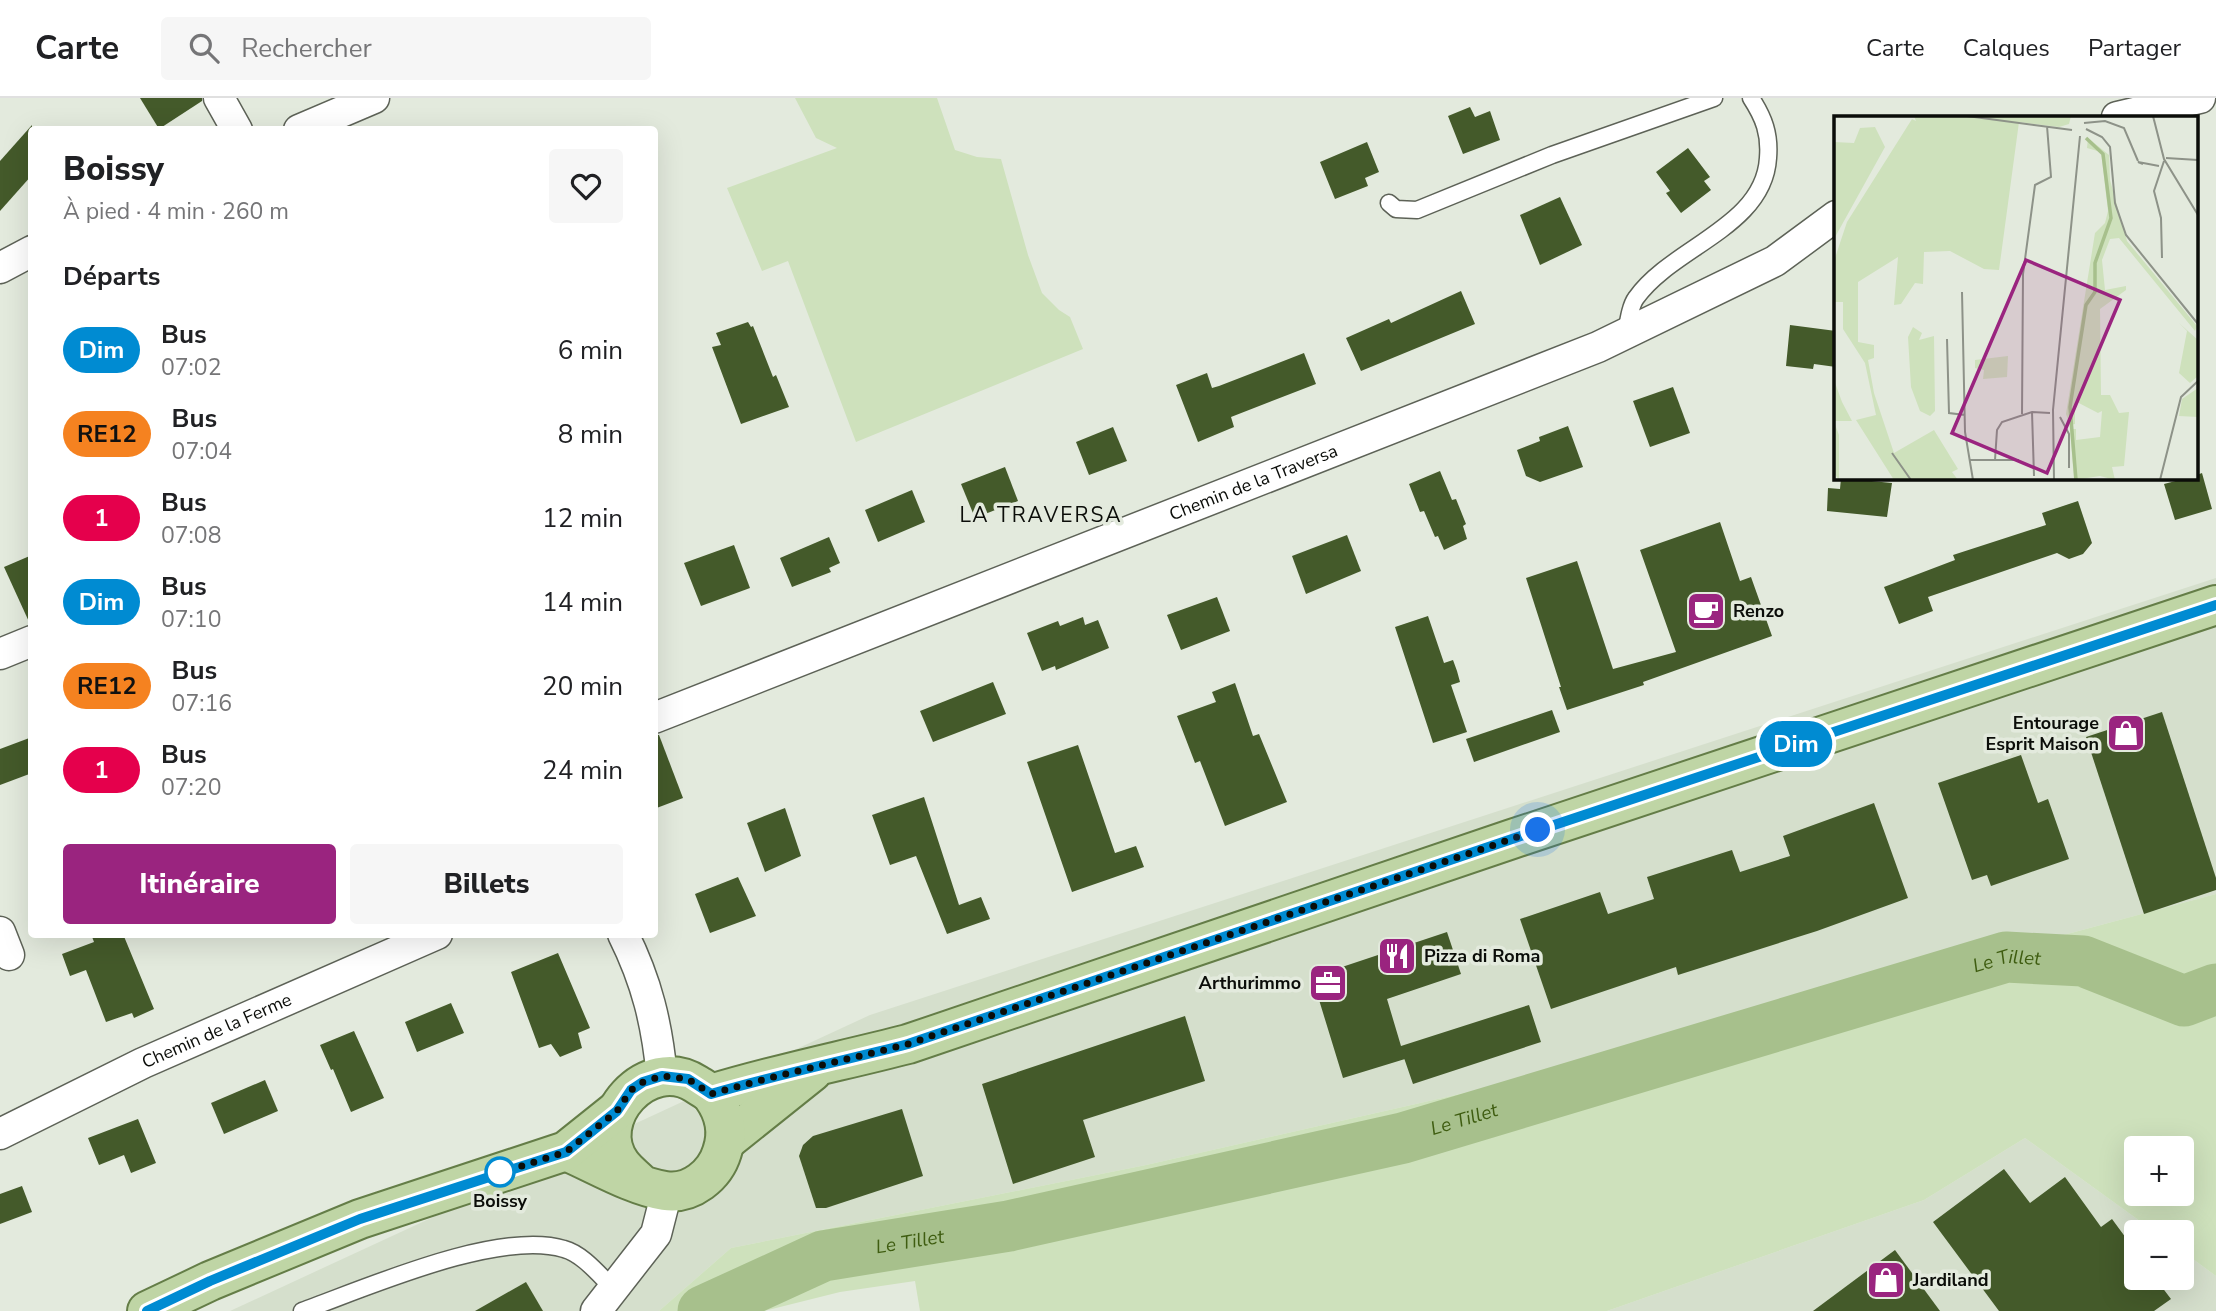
<!DOCTYPE html>
<html lang="fr">
<meta charset="utf-8">
<style>
:root{--surface:#fff;--page:#f6f6f6;--text:#202124;--muted:#757577;--line:#e0e0e0;--accent:#9a247f}
body{margin:0;font-family:"Nunito Sans",sans-serif;background:var(--page);color:var(--text);height:100vh;display:flex;flex-direction:column;font-size:26px;white-space:nowrap}
*{box-sizing:border-box;margin:0}
p{font-size:23px;color:var(--muted)}
.icon{flex:none;width:38px;height:38px;fill:none;stroke:currentColor;stroke-width:2;stroke-linecap:round;stroke-linejoin:round}
.map{position:relative;flex:1;overflow:hidden}
.side{position:absolute;left:28px;top:28px;width:630px;height:812px;display:flex;flex-direction:column;background:var(--surface);border-radius:7px;box-shadow:0 7px 28px #0002}
.side>*{flex:none}
.badge{padding:0 14px;border-radius:23px;font-size:24px;line-height:46px}
.tools{position:absolute;left:2124px;top:1038px;display:grid;gap:14px}
.tools a{display:grid;place-items:center;width:70px;height:70px;border-radius:7px;background:var(--surface);box-shadow:0 7px 28px #0002;font-size:35px}
.you{position:absolute;width:35px;height:35px;margin:-18px;border:5px solid #fff;border-radius:50%;background:#1a73e8;box-shadow:0 0 0 10px #1a73e833}
.map>.badge{position:absolute;translate:-50% -50%;box-shadow:0 0 0 4px #fff}
h2{padding:0 35px;font-size:26px;line-height:63px}
.round{display:grid;place-items:center;flex:none;width:74px;height:74px;border-radius:7px;background:var(--page)}
.overview{display:flex;align-items:center;justify-content:space-between;height:119px;padding:0 35px}
h1{font-size:33px;font-weight:800;line-height:52px}
.action{display:flex;gap:14px;margin-top:auto;padding:14px 35px}
.action a{flex:1;height:80px;border-radius:7px;background:var(--accent);color:#fff;font-size:28px;font-weight:800;line-height:80px;text-align:center}
.action a+a{background:var(--page);color:var(--text)}
ul{padding:0;list-style:none}
li{display:flex;align-items:center;gap:21px;height:84px;padding:0 35px}
li div{flex:1}
li b{display:block;font-size:26px}
li em{font-style:normal}
li .badge{min-width:77px;font-weight:700;text-align:center}
header{display:flex;align-items:center;gap:42px;box-sizing:border-box;height:98px;padding:0 35px;background:var(--surface);border-bottom:2px solid var(--line)}
header strong{font-size:33px}
nav{display:flex;gap:38px;margin-inline-start:auto;font-size:24px}
.search{width:490px;height:63px;background:var(--page);display:flex;align-items:center;gap:18px;box-sizing:border-box;padding:0 24px;border-radius:7px;color:var(--muted);font-size:26px}
.map>svg:first-child{display:block}
.built{fill:#d5dfcc}
.green{fill:#cee1bc;fill-rule:evenodd}
.lines{fill:none;stroke-linecap:round;stroke-linejoin:round}
.river{stroke:#a7c08c;stroke-width:51}
.building{fill:#445a2a}
.service-casing{stroke:#5d6257;stroke-width:19}
.minor-casing{stroke:#5d6257;stroke-width:33}
.primary-casing{stroke:#647d47;stroke-width:42}
.service{stroke:#fff;stroke-width:16}
.minor{stroke:#fff;stroke-width:30}
.primary{stroke:#bfd5a5;stroke-width:38}
.line-casing{stroke:#fff;stroke-width:16}
.line{stroke:#008bd2;stroke-width:10}
.walk{stroke:#0b0d09;stroke-width:7;stroke-dasharray:0 12.6}
.stop-dot{fill:#fff;stroke:#008bd2;stroke-width:3.5}
.labels{text-anchor:middle;dominant-baseline:central;stroke-width:7;stroke-linejoin:round;paint-order:stroke}
.street-label{font-size:18px;fill:#0b0d09;stroke:#e3eadd}
.poi-label{font-size:18px;font-weight:bold;fill:#0b0d09;stroke:#e3eadd;text-anchor:start}
.stop-label{font-size:18px;font-weight:bold;fill:#0b0d09;stroke:#e3eadd}
.water-label{font-size:19px;font-style:italic;fill:#3f5d11;stroke:#e3eadd}
.quarter-label{font-size:21px;letter-spacing:2px;fill:#0b0d09;stroke:#e3eadd}
.inset-river{fill:none;stroke:#a7c08c;stroke-width:3.5}
.inset-road{fill:none;stroke:#8d9288;stroke-width:2}
.view{fill:#9a247f;fill-opacity:0.15;stroke:#9a247f;stroke-width:3.5}
.inset-edge{fill:none;stroke:#0b0d09;stroke-width:3.5}
</style>
<header>
<strong>Carte</strong>
<div class="search"><svg class="icon" aria-label="search" viewBox="0 0 24 24"><circle cx="10" cy="10" r="6"/><path d="M15 15l6 6"/></svg>Rechercher</div>
<nav><a>Carte</a><a>Calques</a><a>Partager</a></nav>
</header>
<div class="map">
<svg width="2216" height="1213" viewBox="0 0 2216 1213">
<rect width="100%" height="100%" fill="#e3eadd"/>
<g class="built">
<path d="M2216 480V796L1552 975 1146 1067 731 1150 659 1213H230L870 917Z"/>
<path d="M2025 1040 2155 1134H2137V1180H2182V1153L2216 1178V1213H1607L1924 1102Z"/>
</g>
<g class="green">
<path d="M795 0H937L955 52 977 59 1001 61 1028 157 1042 195 1059 212 1070 219 1083 251 856 344 788 163 762 173 727 90 837 50 816 40Z"/>
<path d="M2216 796V1178L2182 1153V1134H2155L2025 1040 1924 1102 1607 1213H920L915 1183 840 1194 764 1213H659L731 1150 1146 1067 1552 975ZM2137 1050H2182V1096H2137Z"/>
</g>
<g class="lines">
<path class="river" id="s1" d="M703 1213 823 1158 1009 1128 1403 1040 2006 859 2083 863 2184 903 2216 891"/>
</g>
<g class="building">
<path d="M140 0H202V3L159 31Z"/>
<path d="M1470 9 1475 19 1490 13 1500 42 1463 56 1448 18Z"/>
<path d="M32 27V77L0 113V63Z"/>
<path d="M1367 44 1379 74 1365 80 1368 88 1335 101 1320 64Z"/>
<path d="M1688 50 1710 79 1704 83 1711 92 1681 115 1666 95 1670 93 1656 74Z"/>
<path d="M1560 99 1582 147 1540 167 1520 117Z"/>
<path d="M1461 193 1475 226 1361 273 1346 240 1389 221 1391 225Z"/>
<path d="M748 224 751 229 753 228 773 279 776 277 789 309 741 326 712 249 721 247 716 235Z"/>
<path d="M1790 227 1836 233V269L1814 266 1813 271 1786 268Z"/>
<path d="M1304 255 1316 286 1231 319 1234 329 1198 344 1176 287 1207 275 1212 290 1219 288Z"/>
<path d="M1673 289 1690 335 1650 349 1633 303Z"/>
<path d="M1568 328 1583 369 1540 384 1526 378 1517 352 1540 343 1539 339Z"/>
<path d="M1113 329 1127 363 1089 377 1076 344Z"/>
<path d="M1005 369 1018 403 975 420 961 386Z"/>
<path d="M1440 373 1452 402 1456 401 1466 426 1463 428 1467 441 1444 452 1438 438 1435 439 1424 413 1420 414 1409 386Z"/>
<path d="M2202 375 2212 411 2175 422 2164 386 2187 380H2197V377Z"/>
<path d="M1841 380 1892 385 1887 419 1827 413 1828 390 1840 391Z"/>
<path d="M912 392 925 424 878 444 865 412Z"/>
<path d="M2078 403 2092 445 2083 456 2069 461 2057 455 1928 499 1933 513 1899 526 1884 489 1955 462 1953 457 2046 427 2042 415Z"/>
<path d="M1720 424 1740 483 1751 479 1772 538 1643 584 1644 587 1567 612 1559 589H1561L1526 480 1577 463 1613 571 1676 554 1640 452Z"/>
<path d="M1347 437 1361 473 1306 496 1292 458Z"/>
<path d="M829 439 840 465 829 470 831 474 792 489 780 460Z"/>
<path d="M734 447 750 490 701 508 684 465Z"/>
<path d="M32 457V526H30L4 469Z"/>
<path d="M1217 499 1230 533 1181 552 1167 517Z"/>
<path d="M1428 518 1444 565 1453 562 1457 573 1460 584 1451 587 1467 634 1433 645 1395 529Z"/>
<path d="M1083 519 1085 527 1098 522 1109 550 1056 572 1055 568 1042 573 1027 535 1058 523 1060 528Z"/>
<path d="M993 584 1006 616 933 644 920 613Z"/>
<path d="M1235 585 1253 638 1259 636 1287 704 1225 728 1200 663 1195 665 1177 618 1216 604 1212 594Z"/>
<path d="M1552 612 1560 634 1474 664 1466 641Z"/>
<path d="M2162 614 2216 780V792L2144 816 2086 639Z"/>
<path d="M654 637H659L683 700 654 711Z"/>
<path d="M32 639V675L0 687V651Z"/>
<path d="M1078 647 1115 755 1136 748 1144 769 1072 794 1027 664Z"/>
<path d="M2021 657 2038 705 2048 701 2069 761 1991 788 1987 777 1972 782 1938 685Z"/>
<path d="M924 699 959 807 981 799 990 821 947 836 916 758 890 767 872 717Z"/>
<path d="M1874 705 1908 800 1817 833 1678 877 1676 869 1551 911 1520 821 1600 794 1608 816 1654 801 1647 779 1732 752 1740 774 1790 758 1783 738Z"/>
<path d="M785 710 801 758 765 774 747 725Z"/>
<path d="M738 779 756 818 710 835 695 796Z"/>
<path d="M1447 834 1461 876 1387 901 1401 948 1529 907 1541 944 1413 986 1403 957 1405 961 1343 980 1312 879Z"/>
<path d="M91 836H123L154 911 134 920 132 915 106 924 86 872 70 878 62 856 94 844Z"/>
<path d="M558 855 590 930 578 935 582 950 560 959 551 946 539 950 511 874Z"/>
<path d="M451 905 464 935 417 954 405 924Z"/>
<path d="M1185 918 1205 983 1083 1022 1095 1059 1013 1086 982 986Z"/>
<path d="M354 933 384 1000 351 1014 333 971 331 972 320 947Z"/>
<path d="M265 982 278 1013 224 1036 211 1005Z"/>
<path d="M902 1011 923 1078 826 1110H816L799 1058 803 1047 813 1038Z"/>
<path d="M138 1021 156 1065 131 1075 124 1057 99 1067 88 1040Z"/>
<path d="M2004 1071 2030 1105 2065 1079 2101 1129 2112 1121 2137 1155V1180H2155L2171 1201 2154 1213H1999L1933 1124Z"/>
<path d="M22 1088 32 1114 0 1126V1096Z"/>
<path d="M1895 1152 1940 1213H1813Z"/>
<path d="M526 1184 543 1213H475Z"/>
</g>
<g class="lines">
<defs>
<g id="service">
<path d="M1389 105 1396 111 1417 112 1552 57 1714 0"/>
<path d="M1626 236C1628 225 1630 208 1636 200 1672 149 1764 129 1768 60 1770 36 1764 20 1751 0"/>
<path d="M302 1213C366 1190 499 1131 564 1151 583 1156 600 1178 614 1191"/>
</g>
<g id="minor">
<path d="M219 0 237 32"/>
<path d="M2117 19 2200 0"/>
<path d="M299 32 374 0"/>
<path d="M0 170 32 153"/>
<path d="M0 556 32 543"/>
<path id="s2" d="M654 620 1598 249 1775 163 1836 118"/>
<path d="M0 834 9 857"/>
<path d="M623 836C647 884 657 926 662 979"/>
<path id="s3" d="M0 1036 143 965 437 836"/>
<path d="M596 1213 656 1136 667 1093"/>
</g>
<g id="primary">
<path d="M711 996C776 976 842 963 908 946L1512 741 2216 507"/>
<path d="M727 1042 812 974"/>
<path d="M566 1053C596 1066 633 1088 665 1093 691 1097 715 1077 722 1054 729 1034 725 1016 713 999 709 993 702 990 696 986 648 955 588 1021 621 1066 626 1073 634 1079 640 1085"/>
<path d="M147 1213 210 1183 360 1121 566 1053 616 1013"/>
</g>
</defs>
<use href="#service" class="service-casing"/>
<use href="#minor" class="minor-casing"/>
<use href="#primary" class="primary-casing"/>
<use href="#service" class="service"/>
<use href="#minor" class="minor"/>
<use href="#primary" class="primary"/>
</g>
<g class="lines">
<defs>
<path id="line" d="M147 1213 210 1183 360 1121 566 1054 617 1013 631 992 643 984 662 978 688 981 711 996C776 977 842 963 908 946L1512 741 2216 507"/>
</defs>
<use href="#line" class="line-casing"/>
<use href="#line" class="line"/>
<path class="walk" d="M500 1074 493 1077 566 1054 617 1013 631 992 643 984 662 978 688 981 711 996C776 977 842 963 908 946L1538 732"/>
</g>
<defs>
<symbol id="cafe-square" viewBox="-11 -11 22 22"><rect x="-9" y="-9" width="18" height="18" rx="4" fill="#9a247f" stroke="#e3eadd"/><path d="M-5.5-4.5H6V0H3Q3 3.5 0 3.5H-2.5Q-5.5 3.5-5.5 0ZM3-3.2v2h1.7v-2ZM-6 4.5H4V6H-6Z" fill="#fff"/></symbol>
<symbol id="shop-square" viewBox="-11 -11 22 22"><rect x="-9" y="-9" width="18" height="18" rx="4" fill="#9a247f" stroke="#e3eadd"/><path d="M-5-2.5h2.3a2.7 3.5 0 0 1 5.4 0H5L5.5 6h-11ZM-1.5-2.5h3a1.5 2.3 0 0 0-3 0Z" fill="#fff"/></symbol>
<symbol id="restaurant-square" viewBox="-11 -11 22 22"><rect x="-9" y="-9" width="18" height="18" rx="4" fill="#9a247f" stroke="#e3eadd"/><path d="M-5-6h1v4h1v-4h1v4h1v-4h1v5L-1.5 .5V6h-2V.5L-5-1ZM5-6V6H3V1.5H1.5Q1.5-4 5-6Z" fill="#fff"/></symbol>
<symbol id="office-square" viewBox="-11 -11 22 22"><rect x="-9" y="-9" width="18" height="18" rx="4" fill="#9a247f" stroke="#e3eadd"/><path d="M-6-3h4V-5.5h4V-3h4V5H-6ZM-1-4.5V-3h2v-1.5ZM-6 0V1H6V0Z" fill="#fff"/></symbol>
</defs>
<g fill-rule="evenodd">
<use href="#cafe-square" x="1684" y="491" width="44" height="44"/>
<use href="#shop-square" x="2104" y="613" width="44" height="44"/>
<use href="#restaurant-square" x="1375" y="836" width="44" height="44"/>
<use href="#office-square" x="1306" y="863" width="44" height="44"/>
<use href="#shop-square" x="1864" y="1160" width="44" height="44"/>
</g>
<circle class="stop-dot" cx="500" cy="1074" r="14"/>
<g class="labels">
<g class="street-label">
<text stroke="none"><textPath href="#s2" startOffset="644">Chemin de la Traversa</textPath></text>
<text stroke="none"><textPath href="#s3" startOffset="240">Chemin de la Ferme</textPath></text>
</g>
<g class="poi-label">
<text x="1733" y="513">Renzo</text>
<text x="2099" y="625" text-anchor="end">Entourage<tspan x="2099" dy="21">Esprit Maison</tspan></text>
<text x="1424" y="858">Pizza di Roma</text>
<text x="1301" y="885" text-anchor="end">Arthurimmo</text>
<text x="1913" y="1182">Jardiland</text>
</g>
<g class="stop-label">
<text x="500" y="1103">Boissy</text>
</g>
<g class="water-label">
<text stroke="none"><textPath href="#s1" startOffset="1354">Le Tillet</textPath></text>
<text stroke="none"><textPath href="#s1" startOffset="788">Le Tillet</textPath></text>
<text stroke="none"><textPath href="#s1" startOffset="220">Le Tillet</textPath></text>
</g>
<g class="quarter-label">
<text x="1041" y="417">LA TRAVERSA</text>
</g>
</g>
<g transform="translate(1834 18)">
<rect width="364" height="364" fill="#e3eadd"/>
<path d="M80 0H237L235 8 225 11 185 6 165 154 150 153 116 135 90 136 89 168 81 167 67 188 60 189 64 141 24 166V226L40 229V242L34 244 40 277 60 337 100 314 124 353 118 356 124 364H60L22 304 42 299 31 247 9 213V186H1L0 191V145L13 106 78 3 82 5ZM41 11 51 31 0 123V26L20 27 26 12ZM254 22 275 39 276 64 293 125 363 210 361 215 285 122 276 123 268 144 271 174 292 170V174L266 193 267 279H276L285 297 295 296 290 350 278 351 281 364 266 360 240 364 236 313H242V324L266 321 268 295 264 297 241 285V308L236 309 232 298 261 117 271 107 274 95 267 36 253 32ZM345 207 364 224V260L356 267 345 257 353 215ZM79 211 88 217 85 224 100 220 101 295 96 300 86 295 77 271 74 221ZM174 240 173 261 149 263 150 254 141 252V244ZM0 264 8 286 18 305H0ZM364 272V301L345 300 348 283ZM0 306 5 319V364L0 357Z" fill="#cee1bc"/>
<path class="inset-river" d="M242 364 236 291 252 189 261 176V147L277 102 269 38 252 22"/>
<path class="inset-road" d="M4 0H37M133 0 238 14M319 0 330 43 364 99M250 7 271 5 290 12 304 45M252 13 268 21 276 31 281 87 292 119 364 208M332 42 364 44M309 48 304 46 325 50M328 142 327 102 320 75 330 45M128 176 131 316 139 364M113 223 115 297 131 299M219 294 246 20M219 294 220 364M198 296 200 360M188 298 189 158 201 69 217 61 213 10M226 301 235 318V352M58 337 77 364M135 344H185M161 344 163 314 168 306 198 296 216 297M326 364 347 281 364 265"/>
<path class="view" d="M192 144 286 184 213 357 118 317Z"/>
<rect width="364" height="364" class="inset-edge"/>
</g>
</svg>
<div class="tools">
<a>+</a>
<a>−</a>
</div>
<div class="you" style="left:1538px;top:732px"></div>
<b class="badge" style="left:1796px;top:646px;background:#008bd2;color:#fff">Dim</b>
<section class="side">
<div class="overview"><div><h1>Boissy</h1><p>À pied · 4 min · 260 m</p></div><a class="round"><svg class="icon" aria-label="heart" viewBox="0 0 24 24"><path d="M12 20l-8-8c-3-5 5-10 8-4 3-6 11-1 8 4z"/></svg></a></div>
<h2>Départs</h2>
<ul>
<li><span class="badge" style="background:#008bd2;color:#fff">Dim</span><div><b>Bus</b><p>07:02</p></div><em>6 min</em></li>
<li><span class="badge" style="background:#f58220;color:#111">RE12</span><div><b>Bus</b><p>07:04</p></div><em>8 min</em></li>
<li><span class="badge" style="background:#e5004c;color:#fff">1</span><div><b>Bus</b><p>07:08</p></div><em>12 min</em></li>
<li><span class="badge" style="background:#008bd2;color:#fff">Dim</span><div><b>Bus</b><p>07:10</p></div><em>14 min</em></li>
<li><span class="badge" style="background:#f58220;color:#111">RE12</span><div><b>Bus</b><p>07:16</p></div><em>20 min</em></li>
<li><span class="badge" style="background:#e5004c;color:#fff">1</span><div><b>Bus</b><p>07:20</p></div><em>24 min</em></li>
</ul>
<div class="action"><a>Itinéraire</a><a>Billets</a></div>
</section>
</div>
